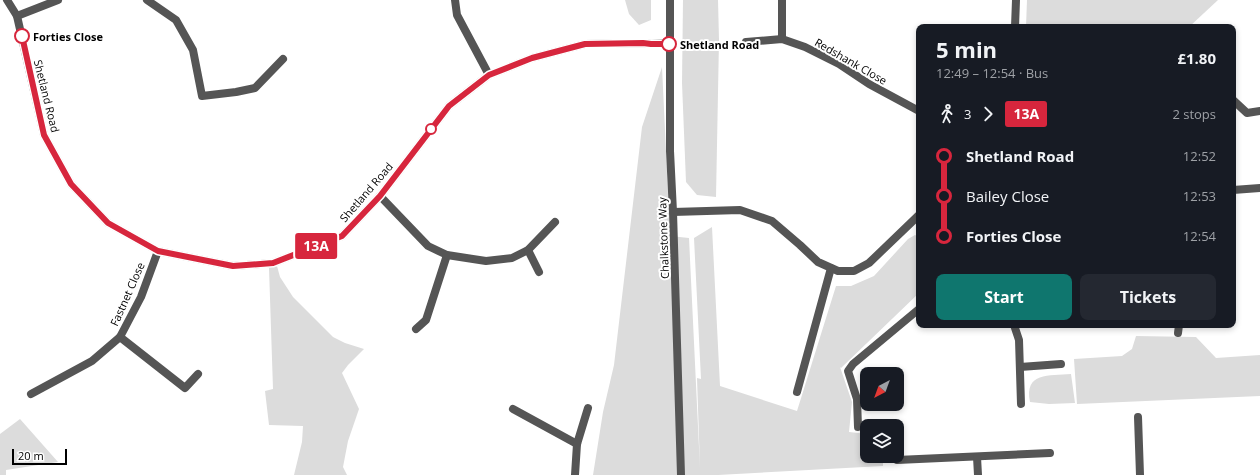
<!DOCTYPE html>
<meta charset="utf-8">
<style>
:root{--surface:#171b24;--page:#242831;--text:#f1f3f6;--muted:#9ea1a6;--accent:#0f766e}
body{margin:0;font-family:"Open Sans",sans-serif;background:var(--page);color:var(--text);height:100vh;display:flex;flex-direction:column;font-size:15px;white-space:nowrap}
*{box-sizing:border-box;margin:0}
p{font-size:13px;color:var(--muted)}
.icon{flex:none;width:22px;height:22px;fill:none;stroke:currentColor;stroke-width:2;stroke-linecap:round;stroke-linejoin:round}
.map{position:relative;flex:1;overflow:hidden}
.details{position:absolute;left:916px;top:24px;width:320px;height:304px;display:flex;flex-direction:column;background:var(--surface);border-radius:8px;box-shadow:0 2px 6px #0003}
.details>*{flex:none}
.badge{padding:0 8px;border-radius:3px;font-size:14px;line-height:26px}
.needle{width:26px;rotate:221deg}
.buttons{position:absolute;left:860px;top:367px;display:grid;gap:8px}
.buttons a{display:grid;place-items:center;width:44px;height:44px;border-radius:8px;background:var(--surface);box-shadow:0 2px 6px #0003;font-size:20px}
.scale{position:absolute;left:12px;bottom:10px;width:55px;box-sizing:border-box;padding-left:4px;border:2px solid #000;border-top:0;font-size:11px;line-height:14px;white-space:nowrap;color:#000;-webkit-text-stroke:3px #fff;paint-order:stroke}
.map>.badge{position:absolute;translate:-50% -50%;box-shadow:0 0 0 2px #fff}
.legs{display:flex;align-items:center;gap:6px;height:44px;padding:0 20px;font-size:13px}
.legs p{margin-inline-start:auto}
.headline{display:flex;align-items:center;justify-content:space-between;height:68px;padding:0 20px}
h1{font-size:22px;font-weight:700;line-height:30px}
.cta{display:flex;gap:8px;margin-top:auto;padding:8px 20px}
.cta a{flex:1;height:46px;border-radius:8px;background:var(--accent);color:#fff;font-size:16px;font-weight:700;line-height:46px;text-align:center}
.cta a+a{background:var(--page);color:var(--text)}
ul{padding:0 20px;list-style:none}
li{display:flex;align-items:center;gap:14px;height:40px;font-size:15px}
li i{display:grid;place-items:center;width:6px;height:100%;margin:0 5px;background:currentColor}
li i::after{content:'';width:10px;height:10px;margin:-5px;border:3px solid;border-radius:50%;background:var(--surface)}
li p{margin-inline-start:auto}
li:first-child i{background:linear-gradient(#0000 50%,currentColor 0)}
li:last-child i{background:linear-gradient(currentColor 50%,#0000 0)}
.map>svg:first-child{display:block}
.green{fill:#dcdcdc}
.lines{fill:none;stroke-linecap:round;stroke-linejoin:round}
.service{stroke:#555;stroke-width:8}
.minor{stroke:#555;stroke-width:8}
.tertiary{stroke:#555;stroke-width:8}
.line-1-casing{stroke:#fff;stroke-width:9}
.line-1{stroke:#d7263d;stroke-width:6}
.stop-1-dot{fill:#fff;stroke:#d7263d;stroke-width:2}
.labels{text-anchor:middle;dominant-baseline:central;stroke-width:4;stroke-linejoin:round;paint-order:stroke}
.stop-label{font-size:11px;font-weight:bold;fill:#000;stroke:#fff;text-anchor:start}
.street-label{font-size:11px;fill:#000;stroke:#fff}
</style>
<div class="map">
<svg width="1260" height="475" viewBox="0 0 1260 475">
<rect width="100%" height="100%" fill="#fff"/>
<g class="green">
<path d="M625 0H651V20L639 25 629 14Z"/>
<path d="M683 0H718L719 40 716 197 697 195 686 182 682 83Z"/>
<path d="M1027 0H1218L1189 27H1026Z"/>
<path d="M662 67 670 236 689 238 700 468 697 378 701 379 694 238 712 227 720 386 797 411 836 286H851L874 276 908 239 915 235 919 237V293L841 368 840 367 852 402 849 432 867 434V456H883V466L718 475H593L603 412 614 365 642 127Z"/>
<path d="M277 266 280 277 293 297 333 337 345 343 364 349 348 365 342 373 359 409 348 441 343 467 347 475H294L302 442 303 426 269 425 265 391 273 389 269 268Z"/>
<path d="M1136 336 1196 337 1216 358 1260 355V396L1077 404 1074 359 1122 356 1132 349Z"/>
<path d="M1071 374 1075 403 1049 404 1030 402C1024 372 1049 376 1071 374Z"/>
<path d="M20 419 58 462 6 470V475H0V434Z"/>
</g>
<g class="lines">
<g class="service">
<path d="M782 0V39"/>
<path d="M416 329 426 320 447 255"/>
<path d="M1020 367 1061 364"/>
<path d="M797 392 831 268"/>
<path d="M513 409 577 444"/>
<path d="M858 427 857 399 848 371 853 364 919 309"/>
<path d="M897 460 1050 453"/>
<path d="M575 475 577 444 588 408"/>
</g>
<g class="minor">
<path d="M7 0 17 16 44 135 71 184 108 223 158 251 233 266 273 263 342 236 380 196 449 106 489 75 532 58 585 44 643 43 651 44 669 43"/>
<path d="M147 0 176 20 193 50 202 96 236 92 255 88 283 59"/>
<path d="M455 0 457 15 489 75"/>
<path d="M17 16 58 0"/>
<path d="M1015 27 1016 0"/>
<path d="M746 42 782 39 805 47 839 64 869 84 919 111"/>
<path d="M1233 100 1247 113 1260 111"/>
<path d="M1233 190 1260 188"/>
<path d="M380 196 428 246 447 255 486 261 512 258 528 250 555 222"/>
<path d="M673 212 740 210 772 221 800 245 818 262 838 271H854L869 263 919 215"/>
<path d="M528 250 539 272"/>
<path d="M1014 325 1019 340 1021 404"/>
<path d="M1178 333 1179 325"/>
<path d="M120 337 185 388 198 374"/>
<path d="M31 394 92 361 120 337 141 297 158 251"/>
<path d="M1138 417 1140 475"/>
<path d="M977 457 978 475"/>
</g>
<path class="tertiary" d="M670 0V151L673 212 681 475"/>
</g>
<g class="lines">
<defs>
<path id="line-1" d="M22 36 44 135 71 184 108 223 158 251 233 266 273 263 342 236 380 196 449 106 489 75 532 58 585 44 643 43 651 44H669"/>
</defs>
<use href="#line-1" class="line-1-casing"/>
<use href="#line-1" class="line-1"/>
</g>
<g class="stop-1-dot">
<circle cx="22" cy="36" r="7"/>
<circle cx="669" cy="44" r="7"/>
<circle cx="431" cy="129" r="5"/>
</g>
<g class="labels">
<g class="stop-label">
<text x="33" y="36">Forties Close</text>
<text x="680" y="44">Shetland Road</text>
</g>
<g class="street-label">
<text transform="translate(851 61) rotate(30)">Redshank Close</text>
<text transform="translate(47 96) rotate(76)">Shetland Road</text>
<text transform="translate(366 192) rotate(-49)">Shetland Road</text>
<text transform="translate(663 238) rotate(-92)">Chalkstone Way</text>
<text transform="translate(127 294) rotate(-66)">Fastnet Close</text>
</g>
</g>
</svg>
<div class="buttons">
<a><svg class="needle" viewBox="-14 -14 28 28"><path d="M0-13l5 13h-10z" fill="#e53935"/><path d="M0 13l5-13h-10z" fill="#9ea1a6"/></svg></a>
<a><svg class="icon" aria-label="layers" viewBox="0 0 24 24"><path d="M12 4l9 5-9 5-9-5zM3 14l9 5 9-5"/></svg></a>
</div>
<div class="scale">20 m</div>
<b class="badge" style="left:316px;top:246px;background:#d7263d;color:#fff">13A</b>
<section class="details">
<div class="headline"><div><h1>5 min</h1><p>12:49 – 12:54 · Bus</p></div><b>£1.80</b></div>
<div class="legs"><svg class="icon" aria-label="walk" viewBox="0 0 24 24"><circle cx="13" cy="4" r="2"/><path d="M13 8l-2 6 4 7M11 14l-3 7M7 12l3-4h3l4 4"/></svg>3<svg class="icon" aria-label="forward" viewBox="0 0 24 24"><path d="M9 5l7 7-7 7"/></svg><b class="badge" style="background:#d7263d;color:#fff">13A</b><p>2 stops</p></div>
<ul>
<li><i style="color:#d7263d"></i><b>Shetland Road</b><p>12:52</p></li>
<li><i style="color:#d7263d"></i><span>Bailey Close</span><p>12:53</p></li>
<li><i style="color:#d7263d"></i><b>Forties Close</b><p>12:54</p></li>
</ul>
<div class="cta"><a>Start</a><a>Tickets</a></div>
</section>
</div>
